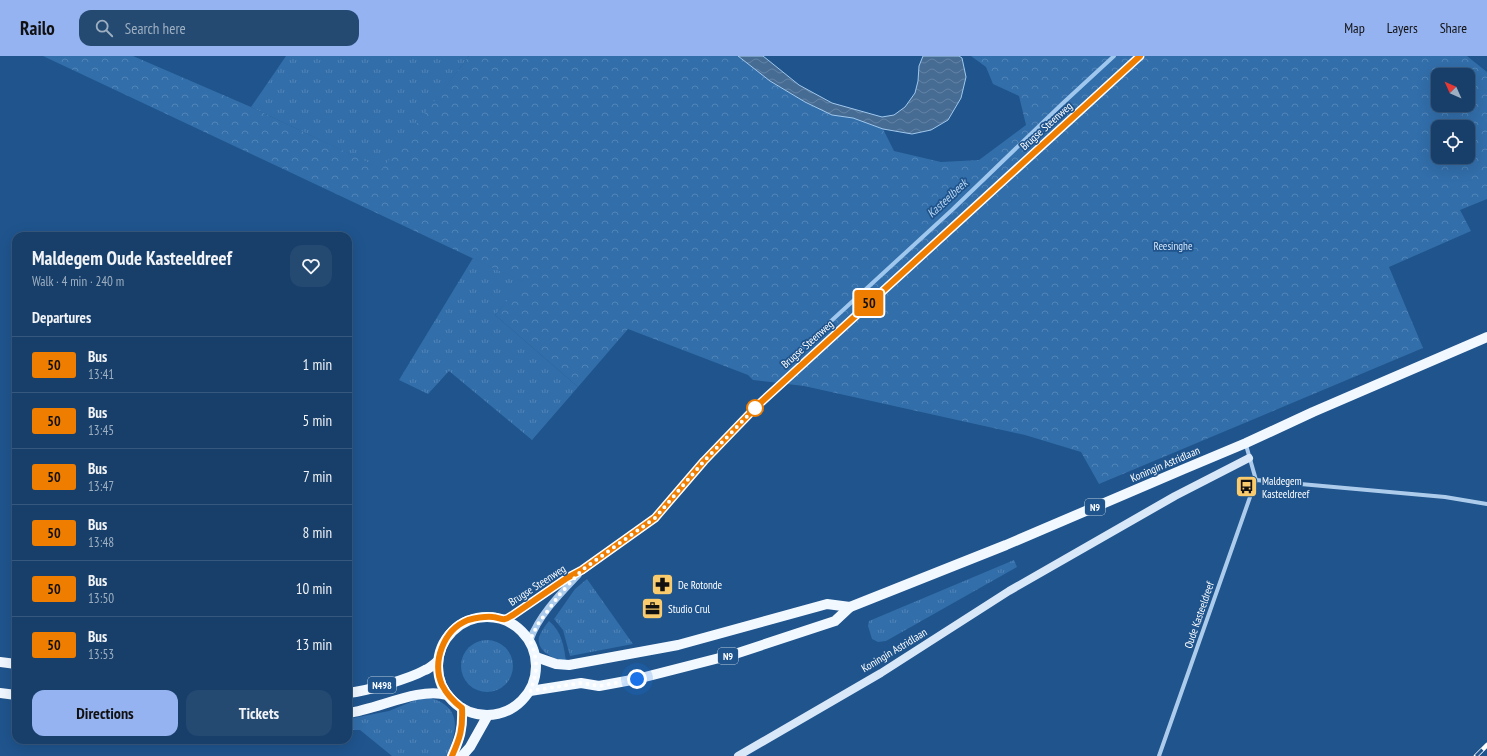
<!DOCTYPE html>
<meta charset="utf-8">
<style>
:root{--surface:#173f6a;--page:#244a72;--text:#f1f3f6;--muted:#9eafc1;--line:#36587e;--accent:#95b2f1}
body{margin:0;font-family:"PT Sans Narrow",sans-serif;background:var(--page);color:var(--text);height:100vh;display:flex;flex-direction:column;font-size:15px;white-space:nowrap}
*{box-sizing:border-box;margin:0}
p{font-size:13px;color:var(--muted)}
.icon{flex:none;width:22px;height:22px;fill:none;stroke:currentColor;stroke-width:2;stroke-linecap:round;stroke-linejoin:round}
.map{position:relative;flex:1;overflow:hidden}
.drawer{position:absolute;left:12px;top:176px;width:340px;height:512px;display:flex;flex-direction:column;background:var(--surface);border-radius:12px;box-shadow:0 4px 16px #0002,0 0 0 1px var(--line)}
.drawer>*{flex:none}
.badge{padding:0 8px;border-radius:3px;font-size:14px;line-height:26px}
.needle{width:26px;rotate:315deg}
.controls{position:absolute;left:1431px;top:12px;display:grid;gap:8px}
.controls a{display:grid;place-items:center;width:44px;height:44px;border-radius:8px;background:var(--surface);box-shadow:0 4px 16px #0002,0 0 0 1px var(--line);font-size:20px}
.you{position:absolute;width:20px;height:20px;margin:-10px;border:3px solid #fff;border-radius:50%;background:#1a73e8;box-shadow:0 0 0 6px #1a73e833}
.map>.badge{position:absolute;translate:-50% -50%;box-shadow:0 0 0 2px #fff}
h2{padding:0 20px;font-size:15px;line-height:36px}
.round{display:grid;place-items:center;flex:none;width:42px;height:42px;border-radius:12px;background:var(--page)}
.headline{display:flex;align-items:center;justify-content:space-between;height:68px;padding:0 20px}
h1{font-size:19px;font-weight:600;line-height:30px}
.action{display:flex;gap:8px;margin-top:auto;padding:8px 20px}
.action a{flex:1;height:46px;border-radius:12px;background:var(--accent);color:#111;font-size:16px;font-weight:600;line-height:46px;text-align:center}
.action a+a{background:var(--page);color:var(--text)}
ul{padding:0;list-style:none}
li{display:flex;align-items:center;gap:12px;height:56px;padding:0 20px;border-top:1px solid var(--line)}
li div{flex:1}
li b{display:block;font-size:15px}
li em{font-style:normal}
li .badge{min-width:44px;font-weight:700;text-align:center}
header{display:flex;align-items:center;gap:24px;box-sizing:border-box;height:56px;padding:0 20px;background:var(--accent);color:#111}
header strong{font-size:19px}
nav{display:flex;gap:22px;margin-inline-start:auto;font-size:14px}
.search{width:280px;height:36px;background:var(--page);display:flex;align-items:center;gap:10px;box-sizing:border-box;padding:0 14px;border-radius:12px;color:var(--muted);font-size:15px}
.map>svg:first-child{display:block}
.grass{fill:url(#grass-tufts)}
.forest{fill:url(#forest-crowns);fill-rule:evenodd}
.water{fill:url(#water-waves);stroke:#a0c8ee}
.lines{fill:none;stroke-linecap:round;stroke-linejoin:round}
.stream{stroke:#a0c8ee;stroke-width:4}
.minor{stroke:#adccec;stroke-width:4}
.tertiary{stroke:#adccec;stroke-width:7}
.secondary{stroke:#d9e8f9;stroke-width:8}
.primary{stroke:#f2f8ff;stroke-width:10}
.rail-casing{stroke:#fff;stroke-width:4.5}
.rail{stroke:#1f548d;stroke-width:3;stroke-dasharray:9;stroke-linecap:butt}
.line-casing{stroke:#fff;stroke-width:9}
.line{stroke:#ef7d00;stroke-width:6}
.walk{stroke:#fff;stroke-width:4;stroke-dasharray:0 7.2}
.stop-dot{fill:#fff;stroke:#ef7d00;stroke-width:2}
.labels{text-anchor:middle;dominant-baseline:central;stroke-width:3.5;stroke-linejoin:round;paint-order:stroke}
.shield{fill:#1f548d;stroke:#bcccdd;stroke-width:1}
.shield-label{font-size:10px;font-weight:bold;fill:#fff}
.street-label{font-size:11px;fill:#fff;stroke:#1f548d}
.park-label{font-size:11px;fill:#d2e5f9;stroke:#1f548d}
.poi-label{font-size:11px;fill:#fff;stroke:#1f548d;text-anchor:start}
.water-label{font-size:12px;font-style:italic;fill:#b8d6f3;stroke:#1f548d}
</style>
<header>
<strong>Railo</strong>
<div class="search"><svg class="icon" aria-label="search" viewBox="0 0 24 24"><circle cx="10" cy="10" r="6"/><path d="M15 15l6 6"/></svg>Search here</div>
<nav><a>Map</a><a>Layers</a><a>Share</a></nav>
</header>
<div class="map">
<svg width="1487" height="700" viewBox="0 0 1487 700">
<defs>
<pattern id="grass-tufts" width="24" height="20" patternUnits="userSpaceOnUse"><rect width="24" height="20" fill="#326eaa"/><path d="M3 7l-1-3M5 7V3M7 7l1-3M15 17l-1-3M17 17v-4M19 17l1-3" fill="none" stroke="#5184b7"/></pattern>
<pattern id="forest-crowns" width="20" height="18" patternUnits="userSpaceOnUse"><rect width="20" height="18" fill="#326eaa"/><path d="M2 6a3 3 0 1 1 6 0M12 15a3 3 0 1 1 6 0" fill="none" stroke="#5184b7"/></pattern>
<pattern id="water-waves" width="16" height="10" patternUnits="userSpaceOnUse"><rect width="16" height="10" fill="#466c94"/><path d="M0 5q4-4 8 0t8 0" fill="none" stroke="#6282a4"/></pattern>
</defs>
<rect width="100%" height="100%" fill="#1f548d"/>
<g class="grass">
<path d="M286 0H469L383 114 251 51Z"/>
<path d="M473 202 524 226 495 259 578 331 532 384 449 315 428 338 399 324Z"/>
<path d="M1014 504 1017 511 886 585 878 586 872 583 868 570 869 565Z"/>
<path d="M587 523 633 588 570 600 563 574 554 563 575 533Z"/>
<path d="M549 565C562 576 564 590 566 606 555 603 536 596 539 581 541 575 545 570 549 565Z"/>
<circle cx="487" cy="610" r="26"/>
<path d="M431 642C463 652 457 675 447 700H392L360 674H348V663L389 655 418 643Z"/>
</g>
<path class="forest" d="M43 0H133L251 51 382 113 469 0H738L770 25 805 46 832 59 853 62 883 73 894 95 941 106 979 104 1026 69 1019 40 993 28 986 11 971 0H1467L1487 16V143L1460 154 1471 175 1389 211 1423 292 1099 428 1081 396 1025 379 804 330 753 324 748 319 628 273 578 331 495 259 523 226ZM1438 19H1468V49H1438ZM1438 71H1468V101H1438Z"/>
<path class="water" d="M738 0H763L799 29 832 47 882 61 894 59 905 51 915 37 918 25 919 10 923 0H959L962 2 966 21 961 42 948 64 931 74 912 78 883 73 853 62 832 59 805 46 770 25Z"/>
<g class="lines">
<path class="stream" d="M793 300 952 154 1062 48 1114 0"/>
<g class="minor">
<path d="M1256 424 1445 441 1487 448"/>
<path d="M1159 700 1256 424 1246 389"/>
</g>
<g class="tertiary">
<path d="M504 563 513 559 567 522 582 515 655 462 704 405 758 349 1140 0"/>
<path d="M530 584C539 559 560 538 578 519"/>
</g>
<path class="secondary" d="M738 700 881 617 1009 535 1175 440 1249 402"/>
<g class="primary">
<circle cx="487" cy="610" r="49"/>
<path d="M536 601 556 608 569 609 678 589 827 548 850 551"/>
<path d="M0 606 16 608"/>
<path d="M530 635 581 627 599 630 637 623 735 598 835 565 850 551 1006 489 1184 413 1246 387 1313 356 1487 281"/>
<path d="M0 637 16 639"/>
<path d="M348 637C367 635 409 623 425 614 430 612 434 608 438 605"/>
<path d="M348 657C379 653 418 631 447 639"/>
<path d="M452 700C460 682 463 673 462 652"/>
<path d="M462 700 470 691 488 659"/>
</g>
<defs>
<path id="rail" d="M1476 700 1487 689"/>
</defs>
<use href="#rail" class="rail-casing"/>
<use href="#rail" class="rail"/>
</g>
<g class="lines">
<defs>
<path id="line" d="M452 700C460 682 463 673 462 652 454 646 447 639 442 629 432 606 443 574 468 564 476 562 485 560 493 561 496 561 501 564 505 563 507 563 511 560 513 559L567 522 582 514 655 462 704 405 758 349 1140 0"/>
</defs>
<use href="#line" class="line-casing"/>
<use href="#line" class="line"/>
<path class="walk" d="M637 623 599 630 581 627 530 635C538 617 538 602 530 584L538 568 560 538 582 514 655 462 704 405 758 349 755 352"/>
</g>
<defs>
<symbol id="bus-square" viewBox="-11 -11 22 22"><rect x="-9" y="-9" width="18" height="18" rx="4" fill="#facb6c" stroke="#1f548d"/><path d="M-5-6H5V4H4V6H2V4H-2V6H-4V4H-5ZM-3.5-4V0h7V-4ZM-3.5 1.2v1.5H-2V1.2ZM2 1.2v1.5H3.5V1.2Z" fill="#111"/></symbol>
<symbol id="pharmacy-square" viewBox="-11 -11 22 22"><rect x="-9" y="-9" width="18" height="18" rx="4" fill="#facb6c" stroke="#1f548d"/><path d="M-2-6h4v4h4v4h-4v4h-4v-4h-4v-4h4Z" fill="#111"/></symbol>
<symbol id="office-square" viewBox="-11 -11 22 22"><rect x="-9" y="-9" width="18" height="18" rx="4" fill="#facb6c" stroke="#1f548d"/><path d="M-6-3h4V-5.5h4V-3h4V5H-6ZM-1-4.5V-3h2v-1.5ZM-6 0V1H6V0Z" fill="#111"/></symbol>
</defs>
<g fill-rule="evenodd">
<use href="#bus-square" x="1234" y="418" width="25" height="25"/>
<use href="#pharmacy-square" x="650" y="516" width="25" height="25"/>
<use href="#office-square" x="640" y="540" width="25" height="25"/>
</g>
<circle class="stop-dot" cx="755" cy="352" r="8"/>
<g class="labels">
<g class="shield">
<rect x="1085" y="443" width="20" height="16" rx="3"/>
<rect x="718" y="592" width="20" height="16" rx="3"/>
<rect x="368" y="621" width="28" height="16" rx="3"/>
</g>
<g class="shield-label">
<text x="1095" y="451">N9</text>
<text x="728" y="600">N9</text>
<text x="382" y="629">N498</text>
</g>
<g class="street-label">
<text transform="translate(1046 70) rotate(-42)">Brugse Steenweg</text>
<text transform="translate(807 288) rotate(-42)">Brugse Steenweg</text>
<text transform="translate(1165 408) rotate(-23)">Koningin Astridlaan</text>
<text transform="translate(537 529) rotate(-33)">Brugse Steenweg</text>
<text transform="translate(1199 559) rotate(-71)">Oude Kasteeldreef</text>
<text transform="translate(894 594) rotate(-31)">Koningin Astridlaan</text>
</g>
<g class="park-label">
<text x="1173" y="190">Reesinghe</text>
</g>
<g class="poi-label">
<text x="1262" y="425">Maldegem<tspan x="1262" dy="13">Kasteeldreef</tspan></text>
<text x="678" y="529">De Rotonde</text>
<text x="668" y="553">Studio Crul</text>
</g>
<g class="water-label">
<text transform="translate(947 142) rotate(-43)">Kasteelbeek</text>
</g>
</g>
</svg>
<div class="controls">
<a><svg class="needle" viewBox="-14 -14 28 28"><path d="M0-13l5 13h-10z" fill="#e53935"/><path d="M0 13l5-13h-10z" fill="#9eafc1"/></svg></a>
<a><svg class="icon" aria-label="locate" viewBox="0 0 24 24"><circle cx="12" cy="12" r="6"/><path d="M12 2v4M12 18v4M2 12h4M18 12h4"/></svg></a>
</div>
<div class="you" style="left:637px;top:623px"></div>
<b class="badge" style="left:869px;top:247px;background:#ef7d00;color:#111">50</b>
<section class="drawer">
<div class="headline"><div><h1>Maldegem Oude Kasteeldreef</h1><p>Walk · 4 min · 240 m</p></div><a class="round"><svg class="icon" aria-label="heart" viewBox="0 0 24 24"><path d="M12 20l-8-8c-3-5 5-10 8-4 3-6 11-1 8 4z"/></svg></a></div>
<h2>Departures</h2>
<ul>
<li><span class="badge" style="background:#ef7d00;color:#111">50</span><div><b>Bus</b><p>13:41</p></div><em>1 min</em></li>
<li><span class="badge" style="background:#ef7d00;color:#111">50</span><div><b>Bus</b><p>13:45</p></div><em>5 min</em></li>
<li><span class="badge" style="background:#ef7d00;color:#111">50</span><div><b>Bus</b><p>13:47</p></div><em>7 min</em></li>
<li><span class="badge" style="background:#ef7d00;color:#111">50</span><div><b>Bus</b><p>13:48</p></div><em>8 min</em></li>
<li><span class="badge" style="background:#ef7d00;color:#111">50</span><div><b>Bus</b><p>13:50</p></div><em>10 min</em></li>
<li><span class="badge" style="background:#ef7d00;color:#111">50</span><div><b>Bus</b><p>13:53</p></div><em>13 min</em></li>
</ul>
<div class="action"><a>Directions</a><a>Tickets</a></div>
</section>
</div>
